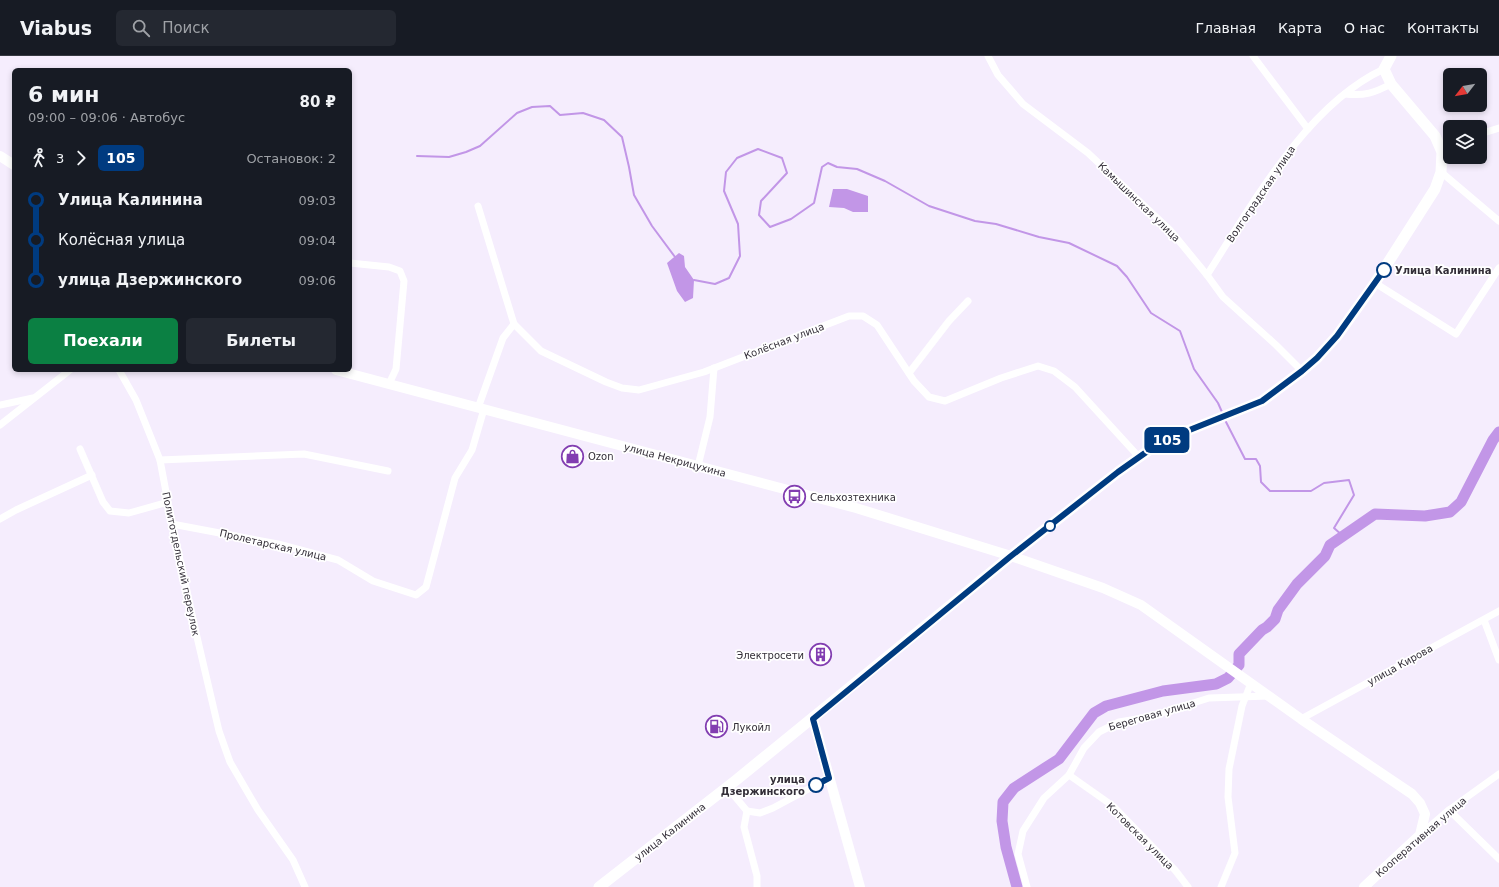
<!DOCTYPE html>
<html lang="ru">
<meta charset="utf-8">
<style>
:root{--surface:#171b24;--page:#242831;--text:#f1f3f6;--muted:#9ea1a6;--line:#363941;--accent:#0b8043}
body{margin:0;font-family:"DejaVu Sans",sans-serif;background:var(--page);color:var(--text);height:100vh;display:flex;flex-direction:column;font-size:15px;white-space:nowrap}
*{box-sizing:border-box;margin:0}
p{font-size:13px;color:var(--muted)}
.icon{flex:none;width:22px;height:22px;fill:none;stroke:currentColor;stroke-width:2;stroke-linecap:round;stroke-linejoin:round}
.map{position:relative;flex:1;overflow:hidden}
.details{position:absolute;left:12px;top:12px;width:340px;height:304px;display:flex;flex-direction:column;background:var(--surface);border-radius:6px;box-shadow:0 2px 6px #0003}
.details>*{flex:none}
.badge{padding:0 8px;border-radius:6px;font-size:14px;line-height:26px}
.needle{width:26px;rotate:239deg}
.buttons{position:absolute;left:1443px;top:12px;display:grid;gap:8px}
.buttons a{display:grid;place-items:center;width:44px;height:44px;border-radius:6px;background:var(--surface);box-shadow:0 2px 6px #0003;font-size:20px}
.map>.badge{position:absolute;translate:-50% -50%;box-shadow:0 0 0 2px #fff}
.legs{display:flex;align-items:center;gap:6px;height:44px;padding:0 16px;font-size:13px}
.legs p{margin-inline-start:auto}
.headline{display:flex;align-items:center;justify-content:space-between;height:68px;padding:0 16px}
h1{font-size:22px;font-weight:700;line-height:30px}
.cta{display:flex;gap:8px;margin-top:auto;padding:8px 16px}
.cta a{flex:1;height:46px;border-radius:6px;background:var(--accent);color:#fff;font-size:16px;font-weight:700;line-height:46px;text-align:center}
.cta a+a{background:var(--page);color:var(--text)}
ul{padding:0 16px;list-style:none}
li{display:flex;align-items:center;gap:14px;height:40px;font-size:15px}
li i{display:grid;place-items:center;width:6px;height:100%;margin:0 5px;background:currentColor}
li i::after{content:'';width:10px;height:10px;margin:-5px;border:3px solid;border-radius:50%;background:var(--surface)}
li p{margin-inline-start:auto}
li:first-child i{background:linear-gradient(#0000 50%,currentColor 0)}
li:last-child i{background:linear-gradient(currentColor 50%,#0000 0)}
header{display:flex;align-items:center;gap:24px;box-sizing:border-box;height:56px;padding:0 20px;background:var(--surface);border-bottom:1px solid var(--line)}
header strong{font-size:19px}
nav{display:flex;gap:22px;margin-inline-start:auto;font-size:14px}
.search{width:280px;height:36px;background:var(--page);display:flex;align-items:center;gap:10px;box-sizing:border-box;padding:0 14px;border-radius:6px;color:var(--muted);font-size:15px}
.map>svg:first-child{display:block}
.water{fill:#c296e7}
.lines{fill:none;stroke-linecap:round;stroke-linejoin:round}
.stream{stroke:#c296e7;stroke-width:2}
.river{stroke:#c296e7;stroke-width:11}
.street{stroke:#fff;stroke-width:7}
.secondary{stroke:#fff;stroke-width:10}
.primary{stroke:#fff;stroke-width:11}
.line-1-casing{stroke:#fff;stroke-width:9}
.line-1{stroke:#003b80;stroke-width:6}
.stop-1-dot{fill:#fff;stroke:#003b80;stroke-width:2}
.labels{text-anchor:middle;dominant-baseline:central;stroke-width:3.5;stroke-linejoin:round;paint-order:stroke}
.street-label{font-size:10px;fill:#332e38;stroke:#fff}
.stop-label{font-size:10px;font-weight:bold;fill:#332e38;stroke:#fff;text-anchor:start}
.poi-label{font-size:10px;fill:#332e38;stroke:#fff;text-anchor:start}
</style>
<header>
<strong>Viabus</strong>
<div class="search"><svg class="icon" aria-label="search" viewBox="0 0 24 24"><circle cx="10" cy="10" r="6"/><path d="M15 15l6 6"/></svg>Поиск</div>
<nav><a>Главная</a><a>Карта</a><a>О нас</a><a>Контакты</a></nav>
</header>
<div class="map">
<svg width="1499" height="831" viewBox="0 0 1499 831">
<rect width="100%" height="100%" fill="#f5edfd"/>
<g class="water">
<path d="M833 133H847L868 140V156H853L844 152 829 151Z"/>
<path d="M679 197 684 200 685 211 694 224 693 242 685 246 677 235 667 207Z"/>
</g>
<g class="lines">
<g class="stream">
<path d="M417 100 449 101 466 96 480 90 517 57 532 51 550 50 560 59 583 57 604 64 622 81 629 111 634 139 652 170 675 201"/>
<path d="M694 224 715 228 729 222 740 200 738 168 724 135 726 116 737 102 758 93 782 102 787 117 761 145 759 159 770 171 791 163 814 147 822 111 828 107 837 111 857 113 885 125 929 150 975 165 996 168 1039 181 1069 187 1117 210 1127 221 1151 257 1180 275 1194 313 1218 347 1222 356"/>
<path d="M1225 364 1245 403H1256L1260 410 1261 426 1270 435H1311L1324 427 1349 424 1354 439 1334 472 1343 480"/>
</g>
<path class="river" d="M1017 831 1006 791 1002 765 1003 746 1014 732 1059 703 1094 657 1106 650 1163 635 1216 628 1228 622 1239 609V598L1262 574 1267 571 1275 563 1278 554 1297 528 1325 500 1330 489 1375 458 1425 460 1450 456 1461 446 1493 384 1499 376"/>
<g class="street">
<path d="M988 0 998 19 1023 48 1088 97 1170 174 1207 219 1223 241 1276 289 1302 315"/>
<path d="M1253 0 1308 73"/>
<path d="M1345 38C1365 40 1374 37 1391 28"/>
<path d="M1480 78 1499 72"/>
<path d="M1441 116 1499 165"/>
<path d="M478 150 514 268 541 295 606 326 622 332 639 334 704 316 849 260H863L877 269 914 325 929 341 945 345 1001 322 1038 310 1054 315 1075 331 1139 401"/>
<path d="M350 207 389 211 400 215 404 225 396 313 389 328"/>
<path d="M1207 219C1252 149 1306 49 1384 13"/>
<path d="M1375 227 1456 278 1499 212"/>
<path d="M119 314 136 344 160 404 172 468 197 581 219 675 230 706 258 754 293 804 305 831"/>
<path d="M909 317 949 265 968 245"/>
<path d="M0 349 33 342"/>
<path d="M478 352 503 282 514 268"/>
<path d="M0 369 70 314"/>
<path d="M80 393 103 446 110 455 129 457 168 446"/>
<path d="M160 404 304 398 388 415"/>
<path d="M698 410 710 361 714 312"/>
<path d="M0 463 16 454 92 419"/>
<path d="M172 468 278 488 338 504 373 525 416 539 426 531 455 422 472 394 484 353"/>
<path d="M1484 564 1499 604"/>
<path d="M1301 663 1499 555"/>
<path d="M1069 719 1113 750 1175 814 1188 831"/>
<path d="M727 731 747 755 760 757 773 752 829 722"/>
<path d="M1449 754 1499 803"/>
<path d="M747 755 744 771 757 820V831"/>
<path d="M1420 779 1449 754 1499 718"/>
<path d="M1027 831 1018 798 1023 775 1044 742 1069 719 1084 692 1099 676 1119 666 1149 661 1209 642 1269 640"/>
<path d="M1221 831 1235 797 1228 741 1229 713 1242 650 1251 627"/>
</g>
<g class="secondary">
<path d="M0 100 14 109"/>
<path d="M336 314 856 452 1011 500 1103 532 1141 549 1301 663 1412 738 1420 747 1425 758 1420 779 1364 831"/>
<path d="M813 663 860 831"/>
</g>
<path class="primary" d="M599 831 735 725 1011 500 1118 416 1162 385 1262 345 1302 315 1317 302 1337 280 1375 227 1435 133 1441 116 1442 96 1435 80 1391 28 1384 13 1391 0"/>
</g>
<g class="lines">
<defs>
<path id="line-1" d="M816 729 829 722 813 663 1011 500 1118 416 1162 385 1262 345 1302 315 1317 302 1337 280 1384 214"/>
</defs>
<use href="#line-1" class="line-1-casing"/>
<use href="#line-1" class="line-1"/>
</g>
<defs>
<symbol id="shop-ring" viewBox="-11 -11 22 22"><circle r="9.5" fill="#fff" stroke="#823eb1" stroke-width="1.5"/><path d="M-5-2.5h2.3a2.7 3.5 0 0 1 5.4 0H5L5.5 6h-11ZM-1.5-2.5h3a1.5 2.3 0 0 0-3 0Z" fill="#823eb1"/></symbol>
<symbol id="bus-ring" viewBox="-11 -11 22 22"><circle r="9.5" fill="#fff" stroke="#823eb1" stroke-width="1.5"/><path d="M-5-6H5V4H4V6H2V4H-2V6H-4V4H-5ZM-3.5-4V0h7V-4ZM-3.5 1.2v1.5H-2V1.2ZM2 1.2v1.5H3.5V1.2Z" fill="#823eb1"/></symbol>
<symbol id="building-ring" viewBox="-11 -11 22 22"><circle r="9.5" fill="#fff" stroke="#823eb1" stroke-width="1.5"/><path d="M-4-6H4V6H1V3H-1V6H-4ZM-2.5-4.3h1.7v1.8h-1.7ZM.8-4.3h1.7v1.8H.8ZM-2.5-1h1.7V.8h-1.7ZM.8-1h1.7V.8H.8Z" fill="#823eb1"/></symbol>
<symbol id="fuel-ring" viewBox="-11 -11 22 22"><circle r="9.5" fill="#fff" stroke="#823eb1" stroke-width="1.5"/><path d="M-5.5-6h7V0h2V4h1.3V-2.5L3-4.5l.8-.8L6-3V5H2.5V1h-1V6h-7ZM-4.2-4.7v3.2H.2V-4.7Z" fill="#823eb1"/></symbol>
</defs>
<g fill-rule="evenodd">
<use href="#shop-ring" x="560" y="388" width="25" height="25"/>
<use href="#bus-ring" x="782" y="428" width="25" height="25"/>
<use href="#building-ring" x="808" y="586" width="25" height="25"/>
<use href="#fuel-ring" x="704" y="658" width="25" height="25"/>
</g>
<g class="stop-1-dot">
<circle cx="1384" cy="214" r="7"/>
<circle cx="1050" cy="470" r="5"/>
<circle cx="816" cy="729" r="7"/>
</g>
<g class="labels">
<g class="street-label">
<text transform="translate(1261 138) rotate(-56)">Волгоградская улица</text>
<text transform="translate(1139 146) rotate(44)">Камышинская улица</text>
<text transform="translate(784 285) rotate(-21)">Колёсная улица</text>
<text transform="translate(675 404) rotate(15)">улица Некрицухина</text>
<text transform="translate(273 489) rotate(13)">Пролетарская улица</text>
<text transform="translate(181 508) rotate(78)">Политотдельский переулок</text>
<text transform="translate(1400 609) rotate(-29)">улица Кирова</text>
<text transform="translate(1152 659) rotate(-16)">Береговая улица</text>
<text transform="translate(670 776) rotate(-38)">улица Калинина</text>
<text transform="translate(1140 780) rotate(45)">Котовская улица</text>
<text transform="translate(1421 781) rotate(-41)">Кооперативная улица</text>
</g>
<g class="stop-label">
<text x="1395" y="214">Улица Калинина</text>
<text x="805" y="723" text-anchor="end">улица<tspan x="805" dy="12">Дзержинского</tspan></text>
</g>
<g class="poi-label">
<text x="588" y="400">Ozon</text>
<text x="810" y="441">Сельхозтехника</text>
<text x="804" y="599" text-anchor="end">Электросети</text>
<text x="732" y="671">Лукойл</text>
</g>
</g>
</svg>
<div class="buttons">
<a><svg class="needle" viewBox="-14 -14 28 28"><path d="M0-13l5 13h-10z" fill="#e53935"/><path d="M0 13l5-13h-10z" fill="#9ea1a6"/></svg></a>
<a><svg class="icon" aria-label="layers" viewBox="0 0 24 24"><path d="M12 4l9 5-9 5-9-5zM3 14l9 5 9-5"/></svg></a>
</div>
<b class="badge" style="left:1167px;top:384px;background:#003b80;color:#fff">105</b>
<section class="details">
<div class="headline"><div><h1>6 мин</h1><p>09:00 – 09:06 · Автобус</p></div><b>80 ₽</b></div>
<div class="legs"><svg class="icon" aria-label="walk" viewBox="0 0 24 24"><circle cx="13" cy="4" r="2"/><path d="M13 8l-2 6 4 7M11 14l-3 7M7 12l3-4h3l4 4"/></svg>3<svg class="icon" aria-label="forward" viewBox="0 0 24 24"><path d="M9 5l7 7-7 7"/></svg><b class="badge" style="background:#003b80;color:#fff">105</b><p>Остановок: 2</p></div>
<ul>
<li><i style="color:#003b80"></i><b>Улица Калинина</b><p>09:03</p></li>
<li><i style="color:#003b80"></i><span>Колёсная улица</span><p>09:04</p></li>
<li><i style="color:#003b80"></i><b>улица Дзержинского</b><p>09:06</p></li>
</ul>
<div class="cta"><a>Поехали</a><a>Билеты</a></div>
</section>
</div>
